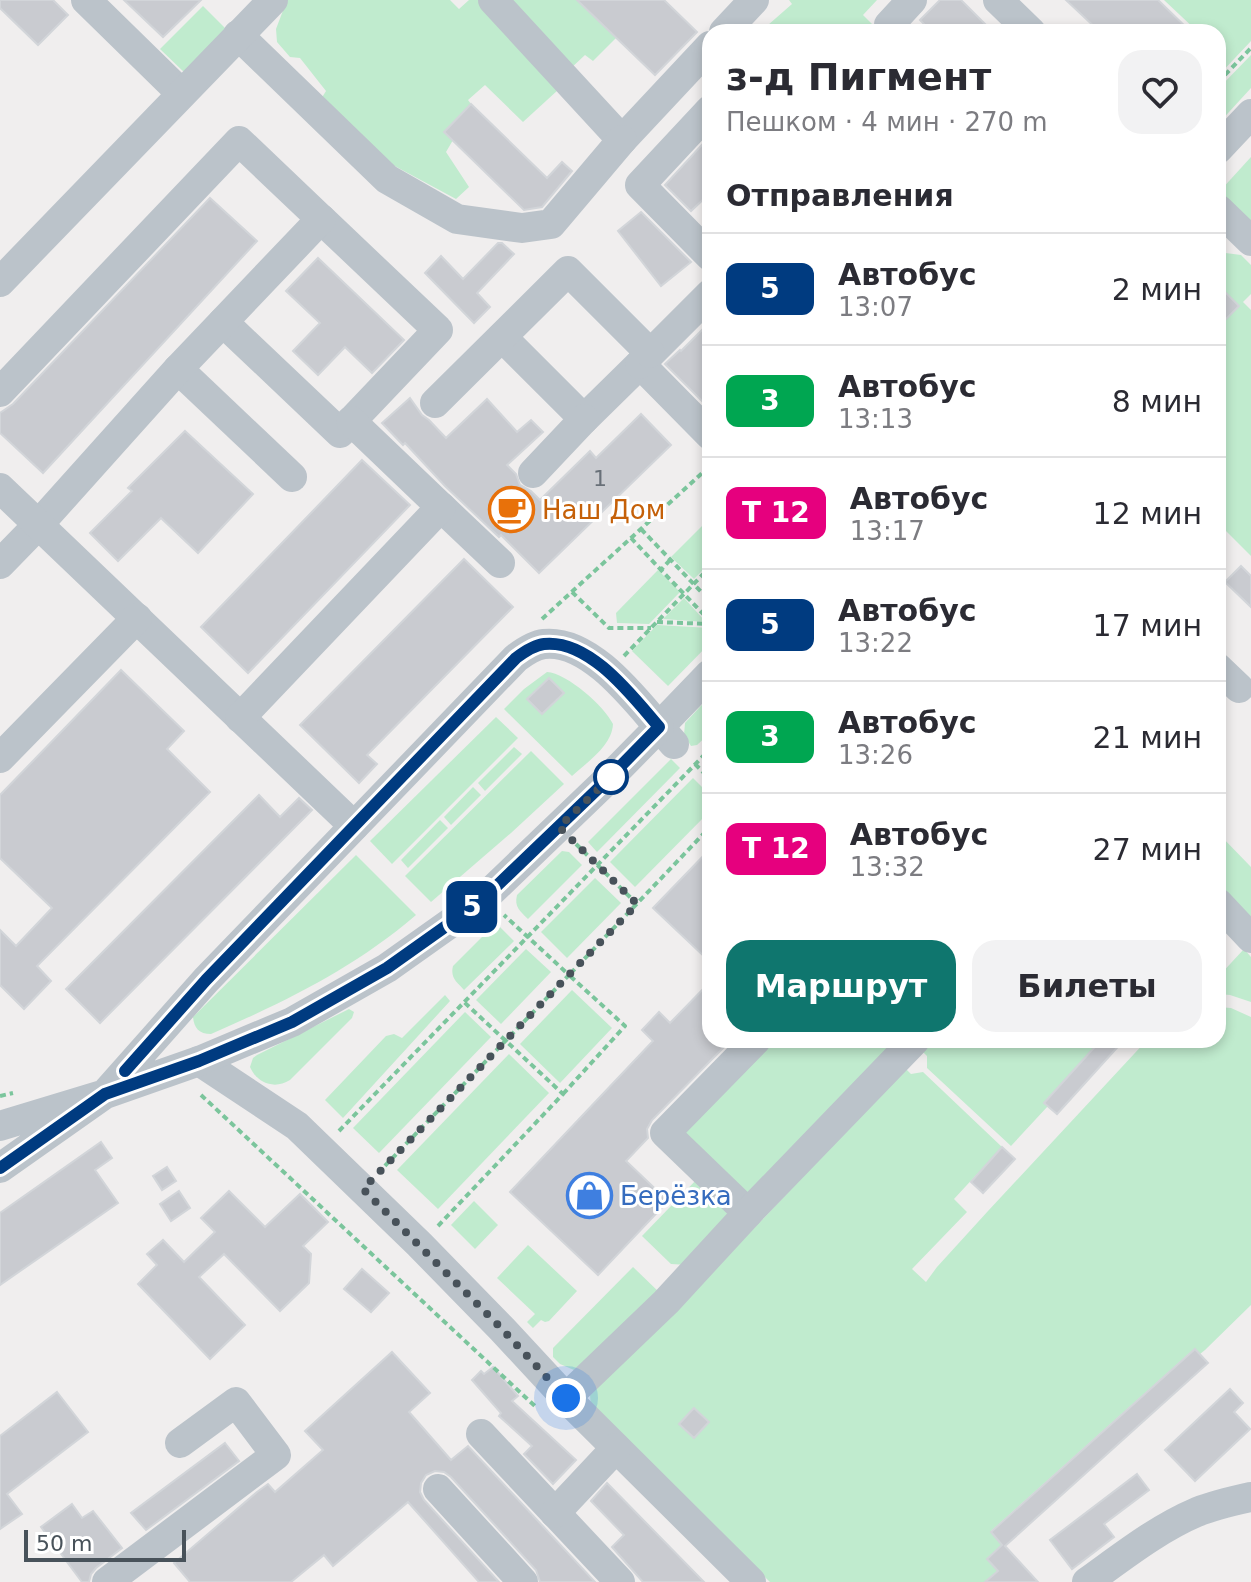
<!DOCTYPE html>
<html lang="ru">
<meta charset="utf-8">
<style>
:root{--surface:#fff;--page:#f2f2f3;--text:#2b2b33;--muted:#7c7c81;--line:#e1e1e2;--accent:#0f766e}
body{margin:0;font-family:"DejaVu Sans",sans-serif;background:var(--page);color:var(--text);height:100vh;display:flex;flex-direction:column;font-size:30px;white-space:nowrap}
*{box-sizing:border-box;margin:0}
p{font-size:26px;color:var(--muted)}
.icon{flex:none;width:44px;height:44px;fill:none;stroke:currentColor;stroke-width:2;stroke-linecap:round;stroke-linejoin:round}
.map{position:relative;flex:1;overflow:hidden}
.side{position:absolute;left:702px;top:24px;width:524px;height:1024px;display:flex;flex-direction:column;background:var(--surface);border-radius:24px;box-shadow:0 4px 12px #0003}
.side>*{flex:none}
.badge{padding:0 16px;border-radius:12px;font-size:28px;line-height:52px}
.scale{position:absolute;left:24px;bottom:20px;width:162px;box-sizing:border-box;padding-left:8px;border:4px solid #48525a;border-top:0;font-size:22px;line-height:28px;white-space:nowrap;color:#48525a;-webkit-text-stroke:6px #fff;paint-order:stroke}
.you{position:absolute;width:40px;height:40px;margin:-20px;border:6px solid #fff;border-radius:50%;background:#1a73e8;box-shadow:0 0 0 12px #1a73e833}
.map>.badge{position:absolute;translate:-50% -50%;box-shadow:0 0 0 4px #fff}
h2{padding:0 24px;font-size:30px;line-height:72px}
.round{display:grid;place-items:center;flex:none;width:84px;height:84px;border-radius:24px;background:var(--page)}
.summary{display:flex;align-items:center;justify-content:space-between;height:136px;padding:0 24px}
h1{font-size:38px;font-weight:600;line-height:60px}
.button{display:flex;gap:16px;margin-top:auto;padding:16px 24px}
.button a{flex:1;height:92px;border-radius:24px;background:var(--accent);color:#fff;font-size:32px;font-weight:600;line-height:92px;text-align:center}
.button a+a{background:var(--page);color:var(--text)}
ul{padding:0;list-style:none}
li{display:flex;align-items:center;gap:24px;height:112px;padding:0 24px;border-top:2px solid var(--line)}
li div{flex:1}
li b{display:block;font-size:30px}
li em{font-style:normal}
li .badge{min-width:88px;font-weight:700;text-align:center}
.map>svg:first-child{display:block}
.green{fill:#c0ebce;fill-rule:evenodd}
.building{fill:#c9cbd0;stroke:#d2d5d9;stroke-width:2}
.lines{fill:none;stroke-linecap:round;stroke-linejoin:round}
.path{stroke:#7bc59c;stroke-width:4;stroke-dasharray:6 4;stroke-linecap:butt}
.minor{stroke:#bbc3ca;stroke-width:30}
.line-casing{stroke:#fff;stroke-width:18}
.line{stroke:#003b80;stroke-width:12}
.walk{stroke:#48525a;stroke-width:8;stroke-dasharray:0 14.4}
.stop-dot{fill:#fff;stroke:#003b80;stroke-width:4}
.labels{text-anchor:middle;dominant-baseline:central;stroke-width:6;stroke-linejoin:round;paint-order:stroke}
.number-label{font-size:22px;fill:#687078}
.food-label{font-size:26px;fill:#c56008;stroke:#fff;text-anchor:start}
.shop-label{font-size:26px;fill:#366cbe;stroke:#fff;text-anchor:start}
</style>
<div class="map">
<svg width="1251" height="1582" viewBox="0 0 1251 1582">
<rect width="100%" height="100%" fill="#f0eeee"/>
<g class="green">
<path d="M287 0H450L459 9 469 0H486L558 90 523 122 485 85 468 100 471 104 444 132 453 140 446 152 469 187 456 199 391 164 316 107 326 91 300 58 290 57 277 42 276 29Z"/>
<path d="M502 0H577L616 38 593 61 585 55 569 70Z"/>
<path d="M789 0H877L863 15 880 32H760L792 4Z"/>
<path d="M1164 0H1251V41L1218 76V32H1198Z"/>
<path d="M203 6 229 32 187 75 160 49Z"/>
<path d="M1251 55V88L1218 124V89Z"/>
<path d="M1251 157V222L1220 191Z"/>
<path d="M1218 252 1241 255 1251 265V294L1243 302 1251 310V556L1218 523V327L1239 306 1218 285Z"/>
<path d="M710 518V563L694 579 671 557Z"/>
<path d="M658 570 680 592 649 624 617 623 616 613Z"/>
<path d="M684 598 706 622 663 619Z"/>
<path d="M657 625 710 628V643L668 686 632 651Z"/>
<path d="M547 672C567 673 605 707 613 724 612 746 587 762 572 776L504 709 524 689ZM549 678 563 693 542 714 528 700Z"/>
<path d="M710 696V733L697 745 691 746 684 735 685 723Z"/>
<path d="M496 717 518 738 392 864 370 841Z"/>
<path d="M514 747 522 754 485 791 478 783Z"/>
<path d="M531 751 564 784 511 833 431 902 405 876Z"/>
<path d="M671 759 680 768 597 852 588 842Z"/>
<path d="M693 778 710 795V811L635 887 610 862Z"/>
<path d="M473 787 481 795 451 825 444 817Z"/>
<path d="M440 820 448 828 408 868 401 860Z"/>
<path d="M1218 833 1251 867V917L1218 883Z"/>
<path d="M562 851 569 852 582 865 528 919C520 911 514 907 517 895Z"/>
<path d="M356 855 416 915C353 969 286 1001 211 1034 199 1034 194 1028 193 1017Z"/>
<path d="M595 878 621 903 567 958 541 932Z"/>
<path d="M496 923 514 941 464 990C457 982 450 978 453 966Z"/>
<path d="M526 949 551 972 501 1024 476 1000Z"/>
<path d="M1244 949 1251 957V1002L1230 995 1218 994V977Z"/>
<path d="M572 990 612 1028 560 1083 520 1044Z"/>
<path d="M445 995 450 1001 343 1118 325 1100 386 1036 394 1034 402 1038Z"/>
<path d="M1218 1007 1231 1008 1251 1017V1305L1205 1350 1200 1354 1194 1349 991 1531 1002 1545 988 1558 999 1571 985 1582H770L591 1408 590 1395 595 1387 761 1221 905 1068 911 1074 923 1072 1002 1147 954 1199 967 1212 912 1269 926 1282 937 1267 988 1211 1147 1040H1218ZM693 1409 709 1422 694 1438 679 1424Z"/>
<path d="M349 1009 354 1012 352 1018 290 1080C274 1090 257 1083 250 1067L253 1058 257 1055Z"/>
<path d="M465 1012 491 1037 379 1153 353 1128Z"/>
<path d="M765 1040H899L749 1194 686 1137 685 1125Z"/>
<path d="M931 1040H1101L1044 1102 1048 1106 1011 1146 927 1068V1056L921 1050Z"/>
<path d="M509 1054 549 1093 438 1209 397 1170Z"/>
<path d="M699 1177 730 1211 688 1265 671 1264 642 1236Z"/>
<path d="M474 1201 498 1225 475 1249 451 1225Z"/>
<path d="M528 1245 577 1291 549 1321 545 1322 541 1320 533 1328 527 1322 535 1314 497 1278Z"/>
<path d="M633 1267 661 1294 574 1370 560 1364 553 1357V1348Z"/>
</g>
<g class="building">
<path d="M0 0H53L68 15 38 45 0 8Z"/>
<path d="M124 0H201L163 37Z"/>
<path d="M577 0H664L697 32 655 75Z"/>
<path d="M940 0H961L993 32H932L920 20Z"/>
<path d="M1066 0H1158L1191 32H1100Z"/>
<path d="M471 104 547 178 562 162 572 171 542 207 524 210 444 132Z"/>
<path d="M710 136V193L691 211 665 185Z"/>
<path d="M210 198 257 241 43 473 0 433V413L13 404Z"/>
<path d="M641 212 691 262 661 286 618 231Z"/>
<path d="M498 243H502L514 254 477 293 490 307 474 323 425 273 441 256 463 279Z"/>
<path d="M318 258 404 340 372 373 345 347 318 375 293 351 320 323 286 291Z"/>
<path d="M1218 285 1239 306 1218 327Z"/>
<path d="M710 322V398L705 404 665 364 680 350 681 351Z"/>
<path d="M410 398 422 415 429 420 446 438 487 399 517 432 531 420 543 432 507 465 516 474 520 485 531 491 540 500 590 451 596 458 641 414 671 445 539 573 501 535 499 537 445 486 405 443 403 445 382 423Z"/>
<path d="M185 431 253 494 198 553 161 518 118 561 90 533 132 491 128 488Z"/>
<path d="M362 460 410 505 248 673 201 627Z"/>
<path d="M464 559 513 607 367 755 377 764 359 783 300 725Z"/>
<path d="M1241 566 1251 576V607L1225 582Z"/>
<path d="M121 670 184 731 167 749 210 792 37 966 51 981 24 1009 0 985V930L16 946 52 908 0 858V795Z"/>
<path d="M549 678 564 693 542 714 527 699Z"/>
<path d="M259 795 280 817 299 798 312 810 100 1023 66 989Z"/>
<path d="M710 849V962L653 908Z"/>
<path d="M710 982V1040H731L652 1120 647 1129 648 1138 626 1161 668 1201 598 1275 510 1192 653 1041 642 1030 659 1012 670 1023Z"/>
<path d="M1101 1040H1124L1057 1114 1044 1103Z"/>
<path d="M101 1142 112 1158 95 1170 118 1203 0 1285V1213Z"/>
<path d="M1002 1147 1015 1159 983 1193 971 1182Z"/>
<path d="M167 1167 176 1181 162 1190 153 1176Z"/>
<path d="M179 1191 190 1208 171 1221 160 1204Z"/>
<path d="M229 1191 265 1227 300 1194 328 1222 303 1246 311 1254 309 1283 280 1311 224 1254 199 1277 245 1325 210 1359 138 1284 157 1265 147 1254 163 1240 184 1262 215 1232 201 1218Z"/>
<path d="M362 1269 389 1293 371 1312 344 1289Z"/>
<path d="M1195 1349 1208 1363 1005 1546 1038 1582H985L998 1571 987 1559 1002 1545 991 1532Z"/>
<path d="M392 1352 430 1393 409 1412 451 1460 468 1446 595 1582H540L536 1570 451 1477 444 1472 435 1471 426 1475 421 1483 420 1492 424 1500 499 1582H479L408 1502 333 1566 324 1555 291 1582H190L174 1563 257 1492 268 1484 275 1492 323 1450 305 1431Z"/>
<path d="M493 1367 518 1396 512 1401 576 1460 553 1484 524 1454 532 1446 499 1416 501 1413 472 1380 481 1371 484 1374Z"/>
<path d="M1230 1389 1243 1403 1234 1412 1250 1429 1195 1481 1165 1450Z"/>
<path d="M57 1392 88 1432 7 1494 22 1514 0 1529V1436Z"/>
<path d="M694 1408 709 1422 694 1438 679 1424Z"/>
<path d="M225 1443 239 1461 146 1530 131 1513Z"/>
<path d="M1137 1474 1149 1490 1104 1524 1114 1537 1072 1569 1050 1540Z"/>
<path d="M607 1483 704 1582H643L612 1547 624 1535 591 1501Z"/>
<path d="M72 1504 82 1518 93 1511 122 1548 96 1568 91 1574 89 1582H82L41 1527Z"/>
</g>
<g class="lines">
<g class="path">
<path d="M1218 82 1251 48"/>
<path d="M641 529 710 601"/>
<path d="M631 538 661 570"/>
<path d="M670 560 661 570 710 621"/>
<path d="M572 592 609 628H651"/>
<path d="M542 619 710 466"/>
<path d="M657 622 710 624"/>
<path d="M624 656 710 567"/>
<path d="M695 764 710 779"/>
<path d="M576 844 637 904"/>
<path d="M563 1094 625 1026 569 975 710 827"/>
<path d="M201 1095 537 1408"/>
<path d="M0 1096 13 1093"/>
<path d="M339 1131 710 749"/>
<path d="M378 1173 569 975 504 915"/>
<path d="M438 1226 563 1094 464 1002"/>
</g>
<g class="minor">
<path d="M86 0 181 93"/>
<path d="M493 0 622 140 710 46"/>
<path d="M998 0 1031 32"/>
<path d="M724 32 754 0"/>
<path d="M897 32 889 25 912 0"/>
<path d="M238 35 387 179 457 219 522 228 551 224 622 140"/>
<path d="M710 110 640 185 710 256"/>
<path d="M1218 149 1251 114"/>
<path d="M1218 209 1251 241"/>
<path d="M0 282 273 0"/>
<path d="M223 322 340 433 438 330 321 219"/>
<path d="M502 337 584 419 640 364 710 435"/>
<path d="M640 364 710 294"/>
<path d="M178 369 292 477"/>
<path d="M0 392 239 141 321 219 178 369 39 524 0 564"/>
<path d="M435 403 568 271 650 353"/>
<path d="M533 473 584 419"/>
<path d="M0 488 354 826"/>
<path d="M441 507 500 563"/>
<path d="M1218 668 1239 688"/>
<path d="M240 718 441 507 351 421"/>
<path d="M674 744 659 727 710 674"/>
<path d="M0 758 137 618"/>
<path d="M1218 903 1251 938"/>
<path d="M199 1061 297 1126 419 1244 502 1329 566 1398 751 1582"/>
<path d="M0 1126 105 1094 199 1061 292 1022 387 968 480 902 606 781 659 727C633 697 589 639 544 644 534 645 524 652 516 658L206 980 105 1094 0 1168"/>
<path d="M748 1213 665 1133 756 1040"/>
<path d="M566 1398 666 1302 748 1213 915 1040"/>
<path d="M481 1434 620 1582"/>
<path d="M438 1489 523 1582"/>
<path d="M555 1513 616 1448"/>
<path d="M107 1582 276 1455 236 1402 180 1443"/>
<path d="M1087 1582C1122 1557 1157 1529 1197 1512 1215 1505 1233 1501 1251 1497"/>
</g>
</g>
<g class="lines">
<defs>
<path id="line" d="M0 1168 105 1094 199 1061 292 1022 387 968 480 902 606 781 659 727C633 697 590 639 544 644 534 645 524 652 516 658L206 980 125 1071"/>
</defs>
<use href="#line" class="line-casing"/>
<use href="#line" class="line"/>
<path class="walk" d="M566 1398 502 1329 363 1189 637 904 559 827 611 777"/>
</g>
<defs>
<symbol id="cafe-ring" viewBox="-11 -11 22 22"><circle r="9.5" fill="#fff" stroke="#e8710a" stroke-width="1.5"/><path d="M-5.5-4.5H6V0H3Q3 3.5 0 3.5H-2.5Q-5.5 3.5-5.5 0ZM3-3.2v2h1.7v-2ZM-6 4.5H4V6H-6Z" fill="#e8710a"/></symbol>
<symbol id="shop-ring" viewBox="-11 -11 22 22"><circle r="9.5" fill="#fff" stroke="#3f7fe0" stroke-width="1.5"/><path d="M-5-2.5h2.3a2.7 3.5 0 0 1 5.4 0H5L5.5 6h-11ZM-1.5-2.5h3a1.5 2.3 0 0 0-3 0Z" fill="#3f7fe0"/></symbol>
</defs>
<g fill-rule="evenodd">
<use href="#cafe-ring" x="486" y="484" width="51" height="51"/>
<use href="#shop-ring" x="564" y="1170" width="51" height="51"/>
</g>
<circle class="stop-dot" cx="611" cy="777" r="16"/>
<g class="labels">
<g class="number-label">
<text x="600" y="478">1</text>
</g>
<g class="food-label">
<text x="542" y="510">Наш Дом</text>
</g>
<g class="shop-label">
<text x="620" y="1196">Берёзка</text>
</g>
</g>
</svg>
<div class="scale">50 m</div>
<div class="you" style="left:566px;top:1398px"></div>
<b class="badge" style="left:472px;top:907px;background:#003b80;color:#fff">5</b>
<section class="side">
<div class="summary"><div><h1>з-д Пигмент</h1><p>Пешком · 4 мин · 270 m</p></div><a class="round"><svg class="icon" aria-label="heart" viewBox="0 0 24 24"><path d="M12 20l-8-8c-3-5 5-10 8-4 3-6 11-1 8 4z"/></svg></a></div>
<h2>Отправления</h2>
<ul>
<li><span class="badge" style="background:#003b80;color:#fff">5</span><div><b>Автобус</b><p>13:07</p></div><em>2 мин</em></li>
<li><span class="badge" style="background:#00a651;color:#fff">3</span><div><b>Автобус</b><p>13:13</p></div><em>8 мин</em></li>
<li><span class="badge" style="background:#e6007e;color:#fff">Т 12</span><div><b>Автобус</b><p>13:17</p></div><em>12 мин</em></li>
<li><span class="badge" style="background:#003b80;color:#fff">5</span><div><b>Автобус</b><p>13:22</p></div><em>17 мин</em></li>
<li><span class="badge" style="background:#00a651;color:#fff">3</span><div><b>Автобус</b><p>13:26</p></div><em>21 мин</em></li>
<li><span class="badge" style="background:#e6007e;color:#fff">Т 12</span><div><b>Автобус</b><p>13:32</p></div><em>27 мин</em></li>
</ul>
<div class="button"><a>Маршрут</a><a>Билеты</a></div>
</section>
</div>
